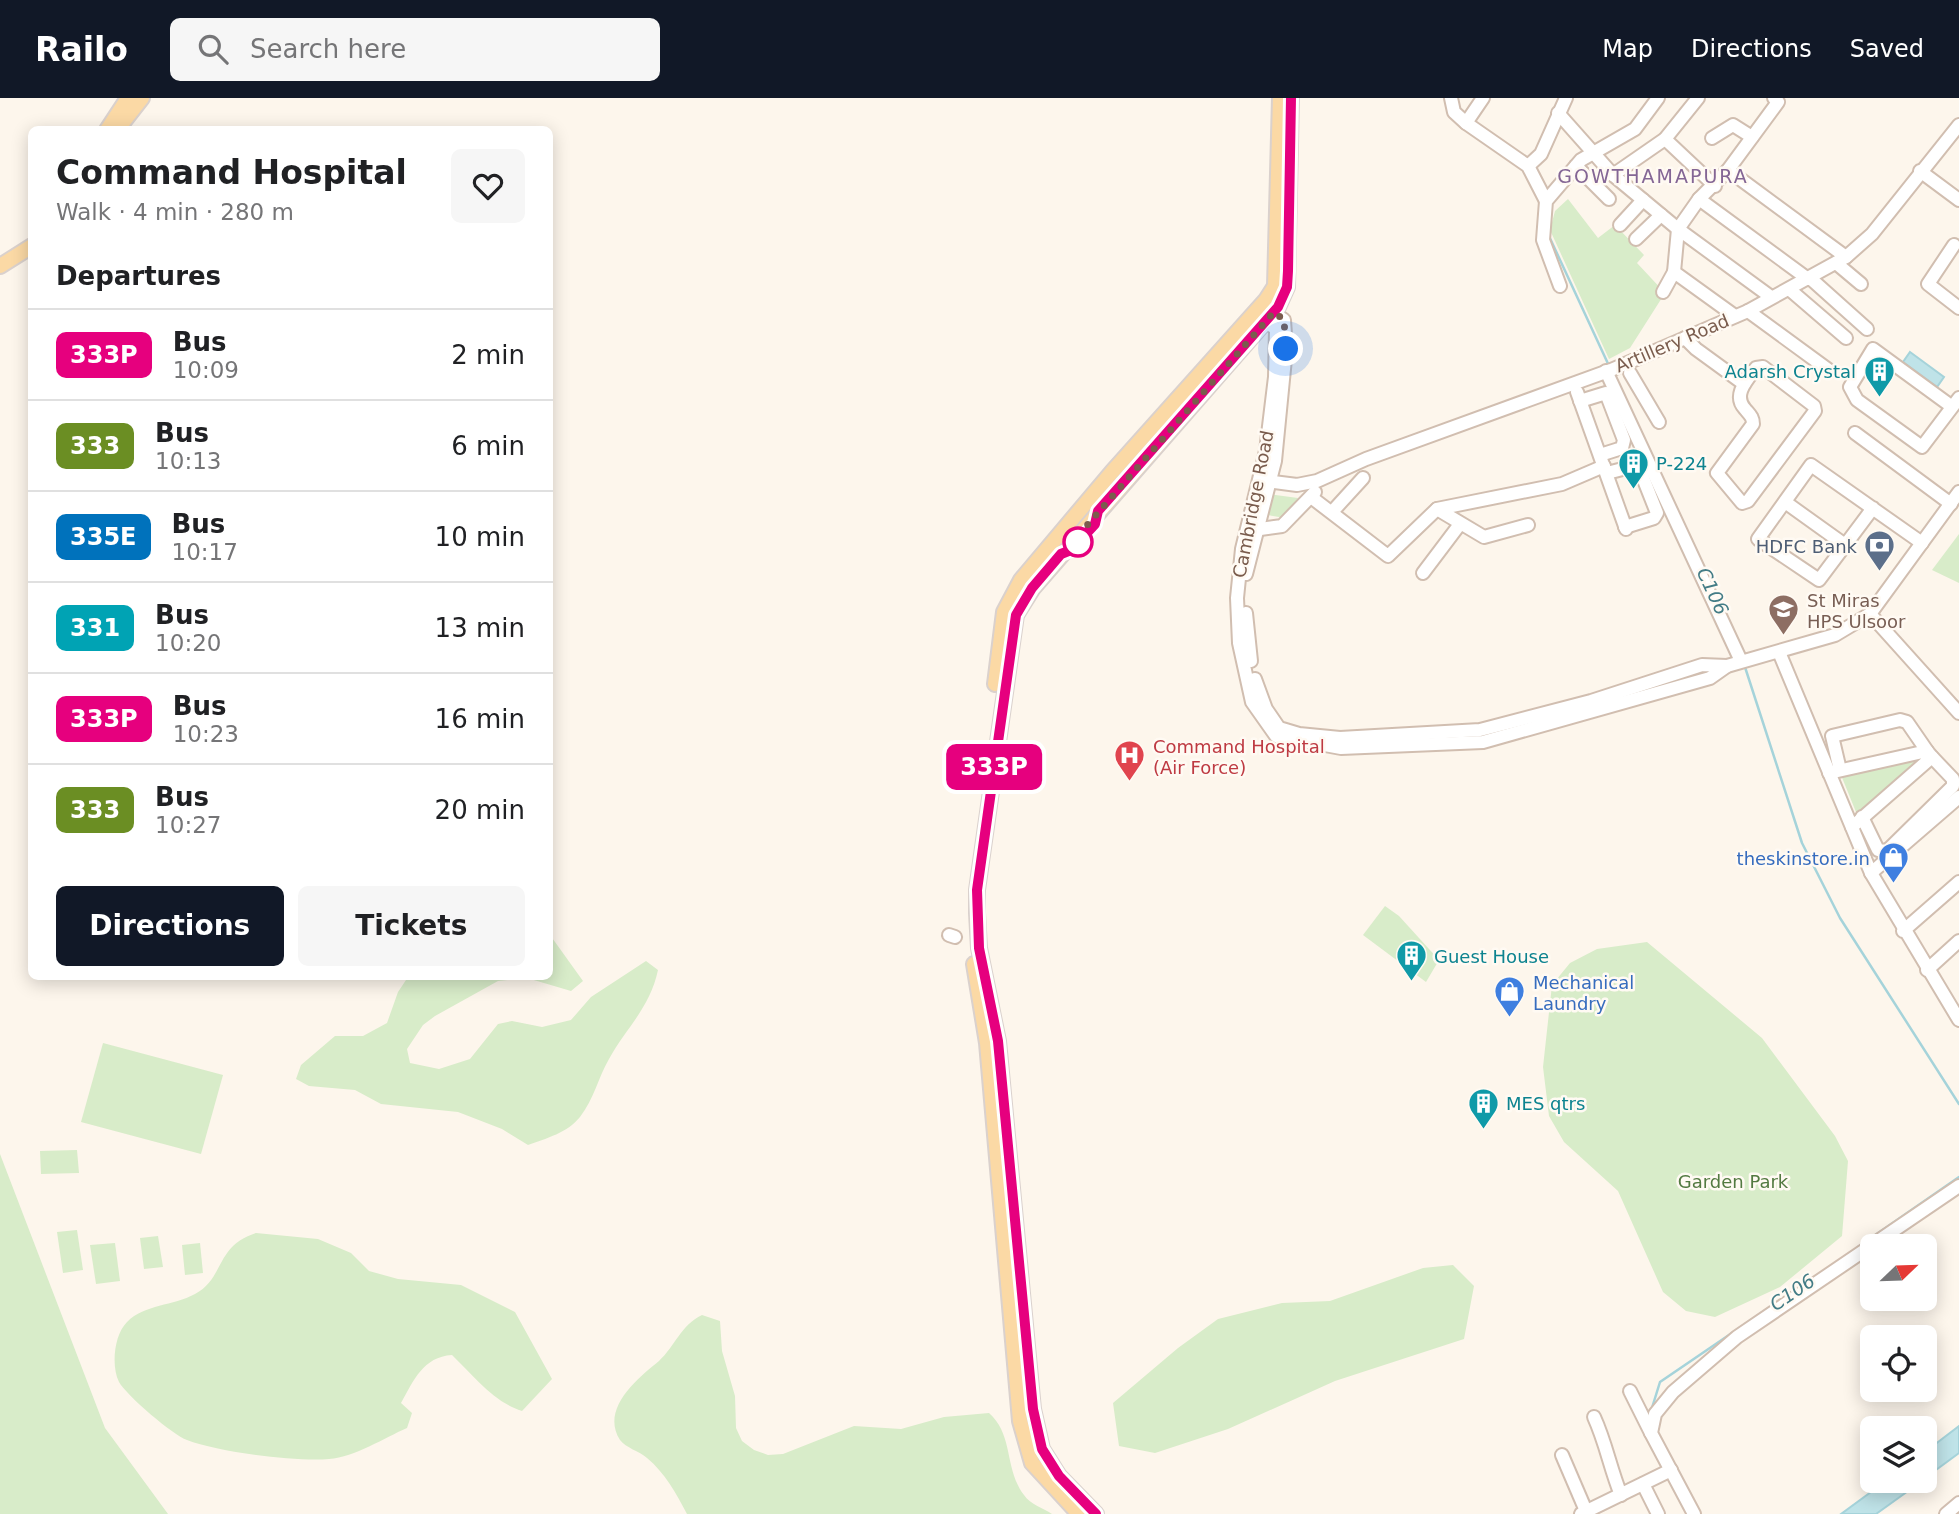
<!DOCTYPE html>
<meta charset="utf-8">
<style>
:root{--surface:#fff;--page:#f6f6f6;--text:#202124;--muted:#757577;--line:#e0e0e0;--accent:#111827}
body{margin:0;font-family:"DejaVu Sans",sans-serif;background:var(--page);color:var(--text);height:100vh;display:flex;flex-direction:column;font-size:26px;white-space:nowrap}
*{box-sizing:border-box;margin:0}
p{font-size:23px;color:var(--muted)}
.icon{flex:none;width:38px;height:38px;fill:none;stroke:currentColor;stroke-width:2;stroke-linecap:round;stroke-linejoin:round}
.map{position:relative;flex:1;overflow:hidden}
.panel{position:absolute;left:28px;top:28px;width:525px;height:854px;display:flex;flex-direction:column;background:var(--surface);border-radius:10px;box-shadow:0 4px 18px #0003}
.panel>*{flex:none}
.badge{padding:0 14px;border-radius:10px;font-size:24px;line-height:46px}
.needle{width:46px;rotate:67deg}
.buttons{position:absolute;left:1860px;top:1136px;display:grid;gap:14px}
.buttons a{display:grid;place-items:center;width:77px;height:77px;border-radius:10px;background:var(--surface);box-shadow:0 4px 18px #0003;font-size:35px}
.you{position:absolute;width:35px;height:35px;margin:-18px;border:5px solid #fff;border-radius:50%;background:#1a73e8;box-shadow:0 0 0 10px #1a73e833}
.map>.badge{position:absolute;translate:-50% -50%;box-shadow:0 0 0 4px #fff}
h2{padding:0 28px;font-size:26px;line-height:63px}
.round{display:grid;place-items:center;flex:none;width:74px;height:74px;border-radius:10px;background:var(--page)}
.summary{display:flex;align-items:center;justify-content:space-between;height:119px;padding:0 28px}
h1{font-size:33px;font-weight:700;line-height:52px}
.action{display:flex;gap:14px;margin-top:auto;padding:14px 28px}
.action a{flex:1;height:80px;border-radius:10px;background:var(--accent);color:#fff;font-size:28px;font-weight:700;line-height:80px;text-align:center}
.action a+a{background:var(--page);color:var(--text)}
ul{padding:0;list-style:none}
li{display:flex;align-items:center;gap:21px;height:91px;padding:0 28px;border-top:2px solid var(--line)}
li div{flex:1}
li b{display:block;font-size:26px}
li em{font-style:normal}
li .badge{min-width:77px;font-weight:700;text-align:center}
header{display:flex;align-items:center;gap:42px;box-sizing:border-box;height:98px;padding:0 35px;background:var(--accent);color:#fff}
header strong{font-size:33px}
nav{display:flex;gap:38px;margin-inline-start:auto;font-size:24px}
.search{width:490px;height:63px;background:var(--page);display:flex;align-items:center;gap:18px;box-sizing:border-box;padding:0 24px;border-radius:10px;color:var(--muted);font-size:26px}
.map>svg:first-child{display:block}
.green{fill:#d8ecc9}
.water{fill:#bfe3e8;stroke:#a5d3da;stroke-width:2}
.lines{fill:none;stroke-linecap:round;stroke-linejoin:round}
.stream{stroke:#a5d3da;stroke-width:2.5}
.minor-casing{stroke:#d1beb0;stroke-width:16}
.major-casing{stroke:#dad1cd;stroke-width:18}
.minor{stroke:#fff;stroke-width:12}
.major{stroke:#fbd9a5;stroke-width:14}
.line-casing{stroke:#fff;stroke-width:16}
.line{stroke:#e6007e;stroke-width:10}
.walk{stroke:#7a5c4d;stroke-width:7;stroke-dasharray:0 12.6}
.stop-dot{fill:#fff;stroke:#e6007e;stroke-width:3.5}
.labels{text-anchor:middle;dominant-baseline:central;stroke-width:5;stroke-linejoin:round;paint-order:stroke}
.street-label{font-size:18px;fill:#7a5c4d;stroke:#fffaf3}
.culture-label{font-size:18px;fill:#0d838f;stroke:#fffaf3;text-anchor:start}
.service-label{font-size:18px;fill:#4e5e75;stroke:#fffaf3;text-anchor:end}
.education-label{font-size:18px;fill:#785e54;stroke:#fffaf3;text-anchor:start}
.health-label{font-size:18px;fill:#be3a42;stroke:#fffaf3;text-anchor:start}
.shop-label{font-size:18px;fill:#366cbe;stroke:#fffaf3;text-anchor:end}
.park-label{font-size:18px;fill:#537a41;stroke:#fffaf3}
.neighbourhood-label{font-size:19px;letter-spacing:2px;fill:#846695;stroke:#fffaf3}
.water-label{font-size:19px;font-style:italic;fill:#437c86;stroke:#fffaf3}
</style>
<header>
<strong>Railo</strong>
<div class="search"><svg class="icon" aria-label="search" viewBox="0 0 24 24"><circle cx="10" cy="10" r="6"/><path d="M15 15l6 6"/></svg>Search here</div>
<nav><a>Map</a><a>Directions</a><a>Saved</a></nav>
</header>
<div class="map">
<svg width="1959" height="1416" viewBox="0 0 1959 1416">
<rect width="100%" height="100%" fill="#fdf6ec"/>
<g class="green">
<path d="M1568 101 1598 140 1615 127 1644 157 1637 165 1665 195 1630 250 1609 261 1550 132 1555 113Z"/>
<path d="M1268 396 1298 400 1285 420 1262 416Z"/>
<path d="M1959 436V485L1932 472Z"/>
<path d="M1927 657 1858 719 1841 677Z"/>
<path d="M1385 808 1399 818 1439 862 1426 884 1363 837Z"/>
<path d="M550 837 583 883 571 893 527 880 498 883 435 918 423 927 407 951 410 965 439 971 470 961 498 926 512 923 542 929 571 922 591 899 646 863 658 872C650 910 626 930 609 961 598 980 594 1001 580 1019 567 1035 547 1040 528 1047L502 1031 458 1014 381 1006 355 992 309 988 296 981 301 967 335 938H363L387 925 398 894 408 879 550 878Z"/>
<path d="M1647 844 1762 940 1835 1038 1848 1063 1842 1138 1780 1189 1715 1219 1686 1213 1663 1194 1618 1093 1564 1044 1549 1018 1543 969 1552 887 1570 865 1597 851Z"/>
<path d="M103 945 223 977 201 1056 81 1024Z"/>
<path d="M77 1052 79 1075 41 1076 40 1053Z"/>
<path d="M0 1056 105 1330 168 1416H0Z"/>
<path d="M77 1132 83 1172 63 1175 57 1134Z"/>
<path d="M256 1135 318 1141 351 1155 369 1173 398 1181 461 1187 515 1214 552 1281 522 1313C493 1304 473 1277 452 1257 423 1259 414 1282 401 1305L412 1315 407 1330C384 1340 355 1359 329 1361 297 1364 217 1354 187 1342 173 1337 127 1298 119 1284 111 1268 114 1237 127 1224 145 1206 173 1208 195 1196 225 1180 215 1148 256 1135Z"/>
<path d="M158 1138 163 1169 144 1171 140 1140Z"/>
<path d="M115 1145 120 1183 96 1186 90 1147Z"/>
<path d="M200 1145 203 1175 185 1177 182 1147Z"/>
<path d="M1453 1167 1474 1188 1464 1241 1335 1283 1228 1331 1155 1355 1119 1348 1113 1305 1178 1250 1218 1221 1282 1205 1330 1203 1423 1170Z"/>
<path d="M702 1217 720 1223 722 1253 735 1298 736 1330 742 1343 754 1352 768 1357 783 1356 854 1328 901 1331 944 1319 989 1315C1014 1337 1004 1371 1024 1397 1030 1406 1043 1410 1052 1416H687C676 1395 665 1375 647 1360 639 1353 626 1350 620 1342 600 1311 638 1280 659 1263 675 1248 681 1227 702 1217Z"/>
</g>
<g class="water">
<path d="M1910 254 1944 279 1937 289 1903 264Z"/>
<path d="M1959 1328V1355L1925 1380V1354Z"/>
<path d="M1886 1383H1922L1876 1416H1841Z"/>
</g>
<g class="lines">
<g class="stream">
<path d="M1548 136 1610 270"/>
<path d="M1744 566 1802 745 1840 820 1959 1006"/>
<path d="M1858 1149 1959 1079"/>
<path d="M1651 1313 1660 1284 1792 1194"/>
</g>
<defs>
<g id="minor">
<path d="M1451 0 1454 14 1466 25"/>
<path d="M1483 0 1466 25 1528 68 1546 103"/>
<path d="M1558 15 1613 77 1678 131 1771 199"/>
<path d="M1712 40 1733 27 1752 39"/>
<path d="M1665 41 1715 88"/>
<path d="M1528 68 1541 56 1566 0"/>
<path d="M1576 68 1609 101"/>
<path d="M1728 72 1846 159"/>
<path d="M1920 73 1959 102"/>
<path d="M1613 77 1665 41 1698 0"/>
<path d="M1699 101 1808 181"/>
<path d="M1620 127 1643 102"/>
<path d="M1636 141 1661 117"/>
<path d="M1954 147 1928 186 1959 210"/>
<path d="M1836 165 1861 186"/>
<path d="M1810 180 1867 231"/>
<path d="M1560 188 1543 142 1546 103 1581 62 1635 31 1658 0"/>
<path d="M1789 191 1846 240"/>
<path d="M1663 194 1674 174"/>
<path d="M1748 213 1830 273"/>
<path d="M1735 218 1674 174 1678 131 1699 101 1728 72 1778 4 1774 0"/>
<path d="M1259 219 1276 231 1275 279 1266 353 1242 451 1237 500 1239 545 1252 604 1276 638 1341 650 1483 644 1710 580 1727 568 1835 537 1870 516 1959 394"/>
<path d="M1685 240 1696 251 1744 286"/>
<path d="M1763 269 1814 308 1815 313 1748 403 1742 405 1717 375 1753 326C1753 319 1750 317 1745 311 1732 297 1747 282 1756 270Z"/>
<path d="M1606 273 1741 563"/>
<path d="M1630 275 1659 324"/>
<path d="M1577 294 1626 431"/>
<path d="M1580 303 1606 295 1624 342 1622 350 1600 357"/>
<path d="M1951 308 1873 251 1850 289 1857 302 1922 349 1959 300"/>
<path d="M1855 335 1951 406"/>
<path d="M1607 375 1638 367 1657 415 1654 420 1625 429"/>
<path d="M1266 383 1297 387 1317 383 1366 361 1611 272 1748 213 1846 159 1872 136 1959 27"/>
<path d="M1311 399 1388 458 1437 411 1562 386 1604 368"/>
<path d="M1785 404 1845 447"/>
<path d="M1873 410 1819 482 1758 441 1811 367 1922 445"/>
<path d="M1437 411 1484 439 1528 427"/>
<path d="M1332 414 1363 380"/>
<path d="M1253 432 1282 428 1315 394"/>
<path d="M1423 475 1460 426"/>
<path d="M1246 476 1275 363 1286 251 1284 222 1267 210"/>
<path d="M1246 515 1251 563"/>
<path d="M1870 516 1959 615"/>
<path d="M1779 554 1871 775 1959 922"/>
<path d="M1255 581 1266 611 1279 630 1299 636 1340 640 1480 632 1591 603 1702 567 1727 568"/>
<path d="M1840 672 1832 638 1900 622 1907 624 1927 653"/>
<path d="M1829 675 1927 653 1932 659 1852 729"/>
<path d="M1862 719 1878 752 1887 753 1953 688V681L1932 659"/>
<path d="M1871 775 1959 699"/>
<path d="M1903 833 1959 784"/>
<path d="M949 837 955 839"/>
<path d="M1927 872 1959 843"/>
<path d="M1630 1293 1651 1335"/>
<path d="M1594 1319C1606 1345 1610 1370 1621 1397"/>
<path d="M1562 1357 1586 1413"/>
<path d="M1643 1386 1658 1416"/>
<path d="M1581 1416 1671 1372"/>
<path d="M1694 1416 1651 1335 1655 1316 1673 1294 1737 1239 1959 1088"/>
<path d="M1946 1416 1959 1405"/>
</g>
<g id="major">
<path d="M107 32 128 0"/>
<path d="M117 32 142 0"/>
<path d="M0 168 32 148"/>
<path d="M995 586 1004 514 1021 482 1112 374 1266 202 1275 188 1280 0"/>
<path d="M974 866 987 945 1020 1323 1032 1365 1079 1416"/>
<path d="M1096 1416 1059 1378 1042 1351 1033 1311 998 943 979 850 977 815V792L1016 517 1033 490 1278 209 1287 189 1291 0"/>
</g>
</defs>
<use href="#minor" class="minor-casing"/>
<use href="#major" class="major-casing"/>
<use href="#minor" class="minor"/>
<use href="#major" class="major"/>
</g>
<g class="lines">
<defs>
<path id="line" d="M1096 1416 1059 1378 1042 1351 1033 1311 998 943 979 850 977 792 1016 517 1032 490 1061 456 1071 452 1095 426 1098 413 1278 209 1287 189 1288 173 1291 0"/>
</defs>
<use href="#line" class="line-casing"/>
<use href="#line" class="line"/>
<path class="walk" d="M1078 444 1074 442 1274 214 1284 222 1286 251"/>
</g>
<defs>
<symbol id="building-pin" viewBox="-11 -11 22 30"><path d="M0 17L-7.5 6A9.5 9.5 0 1 1 7.5 6Z" fill="#0f9aa8" stroke="#fffaf3"/><path d="M-4-6H4V6H1V3H-1V6H-4ZM-2.5-4.3h1.7v1.8h-1.7ZM.8-4.3h1.7v1.8H.8ZM-2.5-1h1.7V.8h-1.7ZM.8-1h1.7V.8H.8Z" fill="#fff"/></symbol>
<symbol id="bank-pin" viewBox="-11 -11 22 30"><path d="M0 17L-7.5 6A9.5 9.5 0 1 1 7.5 6Z" fill="#5c6f8a" stroke="#fffaf3"/><path d="M-6-4H6V4H-6ZM0-2.3a2.3 2.3 0 1 0 0 4.6a2.3 2.3 0 1 0 0-4.6Z" fill="#fff"/></symbol>
<symbol id="school-pin" viewBox="-11 -11 22 30"><path d="M0 17L-7.5 6A9.5 9.5 0 1 1 7.5 6Z" fill="#8d6e63" stroke="#fffaf3"/><path d="M0-5L7-2L0 1L-7-2ZM-4 1L0 2.5L4 1V4Q0 6-4 4Z" fill="#fff"/></symbol>
<symbol id="hospital-pin" viewBox="-11 -11 22 30"><path d="M0 17L-7.5 6A9.5 9.5 0 1 1 7.5 6Z" fill="#e0444e" stroke="#fffaf3"/><path d="M-5-5h3v3.5h4V-5h3V5h-3V1.5h-4V5h-3Z" fill="#fff"/></symbol>
<symbol id="shop-pin" viewBox="-11 -11 22 30"><path d="M0 17L-7.5 6A9.5 9.5 0 1 1 7.5 6Z" fill="#3f7fe0" stroke="#fffaf3"/><path d="M-5-2.5h2.3a2.7 3.5 0 0 1 5.4 0H5L5.5 6h-11ZM-1.5-2.5h3a1.5 2.3 0 0 0-3 0Z" fill="#fff"/></symbol>
</defs>
<g fill-rule="evenodd">
<use href="#building-pin" x="1862" y="256" width="35" height="47"/>
<use href="#building-pin" x="1616" y="348" width="35" height="47"/>
<use href="#bank-pin" x="1862" y="430" width="35" height="47"/>
<use href="#school-pin" x="1766" y="494" width="35" height="47"/>
<use href="#hospital-pin" x="1112" y="640" width="35" height="47"/>
<use href="#shop-pin" x="1876" y="742" width="35" height="47"/>
<use href="#building-pin" x="1394" y="840" width="35" height="47"/>
<use href="#shop-pin" x="1492" y="876" width="35" height="47"/>
<use href="#building-pin" x="1466" y="988" width="35" height="47"/>
</g>
<circle class="stop-dot" cx="1078" cy="444" r="14"/>
<g class="labels">
<g class="street-label">
<text transform="translate(1672 245) rotate(-23)">Artillery Road</text>
<text transform="translate(1253 406) rotate(-79)">Cambridge Road</text>
</g>
<g class="culture-label">
<text x="1856" y="273" text-anchor="end">Adarsh Crystal</text>
<text x="1656" y="365">P-224</text>
<text x="1434" y="858">Guest House</text>
<text x="1506" y="1005">MES qtrs</text>
</g>
<g class="service-label">
<text x="1857" y="448">HDFC Bank</text>
</g>
<g class="education-label">
<text x="1807" y="502">St Miras<tspan x="1807" dy="21">HPS Ulsoor</tspan></text>
</g>
<g class="health-label">
<text x="1153" y="648">Command Hospital<tspan x="1153" dy="21">(Air Force)</tspan></text>
</g>
<g class="shop-label">
<text x="1870" y="760">theskinstore.in</text>
<text x="1533" y="884" text-anchor="start">Mechanical<tspan x="1533" dy="21">Laundry</tspan></text>
</g>
<g class="park-label">
<text x="1733" y="1083">Garden Park</text>
</g>
<g class="neighbourhood-label">
<text x="1653" y="78">GOWTHAMAPURA</text>
</g>
<g class="water-label">
<text transform="translate(1713 493) rotate(65)">C106</text>
<text transform="translate(1792 1194) rotate(-34)">C106</text>
</g>
</g>
</svg>
<div class="buttons">
<a><svg class="needle" viewBox="-14 -14 28 28"><path d="M0-13l5 13h-10z" fill="#e53935"/><path d="M0 13l5-13h-10z" fill="#757577"/></svg></a>
<a><svg class="icon" aria-label="locate" viewBox="0 0 24 24"><circle cx="12" cy="12" r="6"/><path d="M12 2v4M12 18v4M2 12h4M18 12h4"/></svg></a>
<a><svg class="icon" aria-label="layers" viewBox="0 0 24 24"><path d="M12 4l9 5-9 5-9-5zM3 14l9 5 9-5"/></svg></a>
</div>
<div class="you" style="left:1286px;top:251px"></div>
<b class="badge" style="left:994px;top:669px;background:#e6007e;color:#fff">333P</b>
<section class="panel">
<div class="summary"><div><h1>Command Hospital</h1><p>Walk · 4 min · 280 m</p></div><a class="round"><svg class="icon" aria-label="heart" viewBox="0 0 24 24"><path d="M12 20l-8-8c-3-5 5-10 8-4 3-6 11-1 8 4z"/></svg></a></div>
<h2>Departures</h2>
<ul>
<li><span class="badge" style="background:#e6007e;color:#fff">333P</span><div><b>Bus</b><p>10:09</p></div><em>2 min</em></li>
<li><span class="badge" style="background:#6b8e23;color:#fff">333</span><div><b>Bus</b><p>10:13</p></div><em>6 min</em></li>
<li><span class="badge" style="background:#0072bc;color:#fff">335E</span><div><b>Bus</b><p>10:17</p></div><em>10 min</em></li>
<li><span class="badge" style="background:#00a3b4;color:#fff">331</span><div><b>Bus</b><p>10:20</p></div><em>13 min</em></li>
<li><span class="badge" style="background:#e6007e;color:#fff">333P</span><div><b>Bus</b><p>10:23</p></div><em>16 min</em></li>
<li><span class="badge" style="background:#6b8e23;color:#fff">333</span><div><b>Bus</b><p>10:27</p></div><em>20 min</em></li>
</ul>
<div class="action"><a>Directions</a><a>Tickets</a></div>
</section>
</div>
